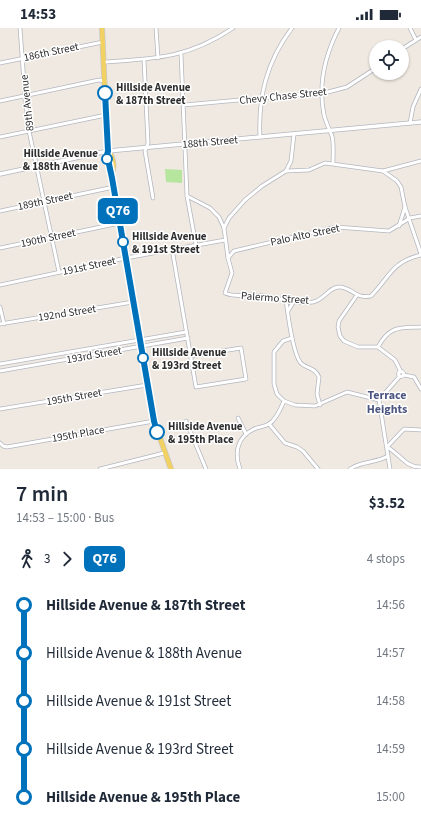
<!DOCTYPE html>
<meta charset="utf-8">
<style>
:root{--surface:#fff;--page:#f2f2f3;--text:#1f2937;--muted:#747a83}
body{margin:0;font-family:"Source Sans 3",sans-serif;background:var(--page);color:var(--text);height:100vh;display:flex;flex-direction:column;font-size:15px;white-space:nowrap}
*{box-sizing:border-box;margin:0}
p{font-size:13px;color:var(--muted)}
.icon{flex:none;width:22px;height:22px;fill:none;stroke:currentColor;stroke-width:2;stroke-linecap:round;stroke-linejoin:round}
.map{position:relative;height:441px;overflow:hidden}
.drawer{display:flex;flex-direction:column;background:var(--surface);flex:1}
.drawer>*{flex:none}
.badge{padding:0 8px;border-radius:6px;font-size:14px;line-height:26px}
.fabs{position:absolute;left:369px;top:12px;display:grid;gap:8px}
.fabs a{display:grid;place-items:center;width:40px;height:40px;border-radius:50%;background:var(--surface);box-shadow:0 1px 3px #0004;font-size:20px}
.map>.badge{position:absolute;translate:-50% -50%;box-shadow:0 0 0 2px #fff}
.legs{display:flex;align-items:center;gap:6px;height:44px;padding:0 16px;font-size:13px}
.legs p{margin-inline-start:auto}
.overview{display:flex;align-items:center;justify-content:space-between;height:68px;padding:0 16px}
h1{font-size:22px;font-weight:600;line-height:30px}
ul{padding:0 16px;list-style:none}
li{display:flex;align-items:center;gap:14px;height:48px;font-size:15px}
li i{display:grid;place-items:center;width:6px;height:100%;margin:0 5px;background:currentColor}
li i::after{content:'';width:10px;height:10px;margin:-5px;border:3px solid;border-radius:50%;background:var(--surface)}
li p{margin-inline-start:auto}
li:first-child i{background:linear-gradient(#0000 50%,currentColor 0)}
li:last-child i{background:linear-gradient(currentColor 50%,#0000 0)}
.status{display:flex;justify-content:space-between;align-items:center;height:28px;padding:0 20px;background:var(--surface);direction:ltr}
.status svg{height:11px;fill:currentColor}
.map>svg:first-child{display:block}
.green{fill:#b6e59e}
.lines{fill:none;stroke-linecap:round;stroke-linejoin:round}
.minor-casing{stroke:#b4b7c1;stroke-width:4.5}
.tertiary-casing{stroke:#b4b7c1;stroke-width:5}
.primary-casing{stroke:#c9c9c9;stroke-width:6}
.minor{stroke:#fff;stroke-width:3}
.tertiary{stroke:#fff;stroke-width:3.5}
.primary{stroke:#f2d163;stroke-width:4.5}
.line-1-casing{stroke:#fff;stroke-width:9}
.line-1{stroke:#0072bc;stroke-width:6}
.stop-1-dot{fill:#fff;stroke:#0072bc;stroke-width:2}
.labels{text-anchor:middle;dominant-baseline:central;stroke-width:3;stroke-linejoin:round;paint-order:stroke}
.street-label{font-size:11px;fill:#2e2e2e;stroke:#fff}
.stop-label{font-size:11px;font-weight:bold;fill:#2e2e2e;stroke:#fff;text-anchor:start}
.neighbourhood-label{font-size:12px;font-weight:bold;fill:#4d5680;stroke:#fff}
</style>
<div class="status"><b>14:53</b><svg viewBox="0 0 49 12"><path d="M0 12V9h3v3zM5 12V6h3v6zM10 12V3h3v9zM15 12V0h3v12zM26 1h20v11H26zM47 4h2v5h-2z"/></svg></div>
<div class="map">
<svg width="421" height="441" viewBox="0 0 421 441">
<rect width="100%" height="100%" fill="#efe9e1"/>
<path class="green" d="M165 141 182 142V155L166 154Z"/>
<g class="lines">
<defs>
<g id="minor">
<path d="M20 0 25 68 29 103 59 244"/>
<path d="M156 0 158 30"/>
<path d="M410 0 416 12"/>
<path d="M402 21 421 9"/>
<path d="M181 26 187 168 210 180 219 189 224 200 228 230 232 245 225 265C233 269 243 267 252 267 272 267 293 277 313 274 324 272 329 259 339 259 352 259 354 271 371 268 390 249 391 234 421 227"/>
<path d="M144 32 148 115 145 123 153 170"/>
<path d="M104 34C155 31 189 30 233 0"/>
<path d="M0 35 103 14"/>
<path d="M0 73 99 52 105 53"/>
<path d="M184 77 328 64 347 59 376 40"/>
<path d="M410 95 413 79 421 61"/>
<path d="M0 109 106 87"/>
<path d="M260 109C258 68 267 33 292 0"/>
<path d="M333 135C333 127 334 116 332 108 329 101 326 94 324 87 318 57 325 27 339 0"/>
<path d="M286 143 291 133 294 106"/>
<path d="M383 143 397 153 401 159 405 179 421 226"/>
<path d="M187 168 196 217"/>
<path d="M0 183 114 159"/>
<path d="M399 198 405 179"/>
<path d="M224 200 229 190 245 172 262 158 286 143 309 142 325 135 383 143 421 133"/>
<path d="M0 220 120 195"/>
<path d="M172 221 196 359 246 351 241 320 191 328"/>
<path d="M228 230 234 223 336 199 389 203 410 190 421 188"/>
<path d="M0 257 126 230 225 212"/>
<path d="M357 267 339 293 338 299 340 308 344 313 358 319H378L395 332 401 344"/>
<path d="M286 272C288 287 292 322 300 334 305 341 314 338 319 349L317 366 320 377"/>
<path d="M0 279 4 296"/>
<path d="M288 283 294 273"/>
<path d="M0 296 133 274"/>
<path d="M292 310 283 313 274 324V356L277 366 284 373 295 377 315 378 347 364 379 372"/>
<path d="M378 319C390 297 400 300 421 299"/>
<path d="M0 336 186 304"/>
<path d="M0 343 188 310"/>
<circle cx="401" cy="346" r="2.5"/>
<path d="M404 347 414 349 421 361"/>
<path d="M0 381 147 357"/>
<path d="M238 390 246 406"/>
<path d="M186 393 206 441"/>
<path d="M269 396 285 415 297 419 303 423 318 441"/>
<path d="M421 402 404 401 387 419C400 426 406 440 421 439"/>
<path d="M0 415 3 418 7 419 154 393"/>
<path d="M100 441 164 425"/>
<path d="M240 441C234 425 237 409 254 401 258 399 264 399 269 396 276 392 281 380 284 373"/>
<path d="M350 441C361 433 377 435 388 428"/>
<path d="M390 441 379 372 400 348"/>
</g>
<path id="tertiary" d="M0 146 108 123 421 94"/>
<g id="primary">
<path d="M102 0 108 135 112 145 154 393 171 441"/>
<path d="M108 123C113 128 115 139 112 145"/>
</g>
</defs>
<use href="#minor" class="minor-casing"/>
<use href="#tertiary" class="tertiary-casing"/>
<use href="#primary" class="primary-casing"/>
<use href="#minor" class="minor"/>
<use href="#tertiary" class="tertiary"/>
<use href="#primary" class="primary"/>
</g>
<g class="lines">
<defs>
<path id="line-1" d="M105 65 108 123 107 127 112 150 154 393 157 404"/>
</defs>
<use href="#line-1" class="line-1-casing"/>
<use href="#line-1" class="line-1"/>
</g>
<g class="stop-1-dot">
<circle cx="105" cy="65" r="7"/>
<circle cx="107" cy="131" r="5"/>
<circle cx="123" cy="214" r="5"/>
<circle cx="143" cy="330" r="5"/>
<circle cx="157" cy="404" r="7"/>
</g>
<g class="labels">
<g class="street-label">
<text transform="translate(51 24) rotate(-12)">186th Street</text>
<text transform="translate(283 68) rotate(-6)">Chevy Chase Street</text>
<text transform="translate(27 75) rotate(-96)">89th Avenue</text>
<text transform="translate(210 114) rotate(-5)">188th Street</text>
<text transform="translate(45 173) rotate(-12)">189th Street</text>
<text transform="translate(305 207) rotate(-12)">Palo Alto Street</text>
<text transform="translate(48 210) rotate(-12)">190th Street</text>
<text transform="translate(89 238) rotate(-12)">191st Street</text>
<text transform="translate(275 270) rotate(4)">Palermo Street</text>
<text transform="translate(67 285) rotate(-9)">192nd Street</text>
<text transform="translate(94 327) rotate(-10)">193rd Street</text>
<text transform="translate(74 369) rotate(-10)">195th Street</text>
<text transform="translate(78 406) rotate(-10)">195th Place</text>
</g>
<g class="stop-label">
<text x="116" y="59">Hillside Avenue<tspan x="116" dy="13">&amp; 187th Street</tspan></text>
<text x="98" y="125" text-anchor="end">Hillside Avenue<tspan x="98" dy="13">&amp; 188th Avenue</tspan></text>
<text x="132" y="208">Hillside Avenue<tspan x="132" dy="13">&amp; 191st Street</tspan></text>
<text x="152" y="324">Hillside Avenue<tspan x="152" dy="13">&amp; 193rd Street</tspan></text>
<text x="168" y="398">Hillside Avenue<tspan x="168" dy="13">&amp; 195th Place</tspan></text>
</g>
<g class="neighbourhood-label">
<text x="387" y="367">Terrace<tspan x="387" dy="14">Heights</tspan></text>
</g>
</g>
</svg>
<div class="fabs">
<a><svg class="icon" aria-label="locate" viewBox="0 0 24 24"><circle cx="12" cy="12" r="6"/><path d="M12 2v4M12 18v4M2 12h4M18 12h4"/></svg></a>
</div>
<b class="badge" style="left:118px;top:183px;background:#0072bc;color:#fff">Q76</b>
</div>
<section class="drawer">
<div class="overview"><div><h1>7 min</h1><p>14:53 – 15:00 · Bus</p></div><b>$3.52</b></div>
<div class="legs"><svg class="icon" aria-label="walk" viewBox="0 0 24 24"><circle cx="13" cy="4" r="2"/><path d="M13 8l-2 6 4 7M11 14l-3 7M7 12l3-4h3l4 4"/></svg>3<svg class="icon" aria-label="forward" viewBox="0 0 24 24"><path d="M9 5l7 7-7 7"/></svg><b class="badge" style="background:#0072bc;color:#fff">Q76</b><p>4 stops</p></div>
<ul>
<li><i style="color:#0072bc"></i><b>Hillside Avenue &amp; 187th Street</b><p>14:56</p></li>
<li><i style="color:#0072bc"></i><span>Hillside Avenue &amp; 188th Avenue</span><p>14:57</p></li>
<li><i style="color:#0072bc"></i><span>Hillside Avenue &amp; 191st Street</span><p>14:58</p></li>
<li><i style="color:#0072bc"></i><span>Hillside Avenue &amp; 193rd Street</span><p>14:59</p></li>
<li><i style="color:#0072bc"></i><b>Hillside Avenue &amp; 195th Place</b><p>15:00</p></li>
</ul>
</section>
